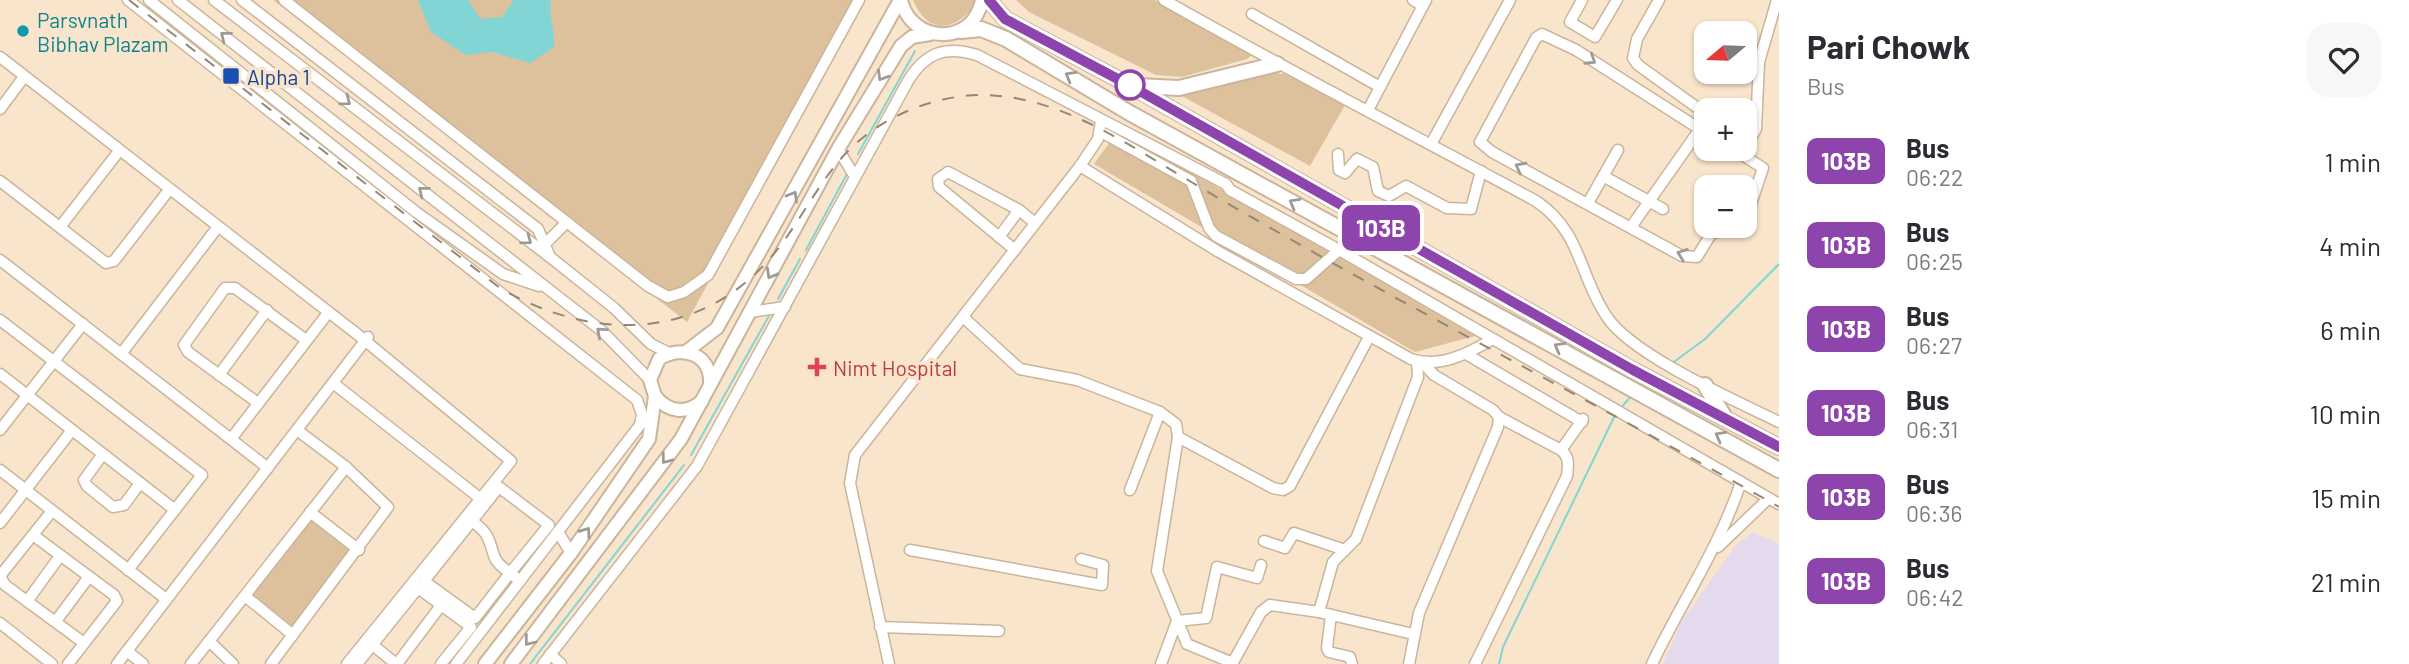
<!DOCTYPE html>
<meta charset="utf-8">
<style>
:root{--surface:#fff;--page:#f7f7f7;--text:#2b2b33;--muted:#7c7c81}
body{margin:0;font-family:Barlow,sans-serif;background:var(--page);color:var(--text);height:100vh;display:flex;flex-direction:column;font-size:26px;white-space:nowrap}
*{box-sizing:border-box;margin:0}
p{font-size:23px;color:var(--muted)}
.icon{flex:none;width:38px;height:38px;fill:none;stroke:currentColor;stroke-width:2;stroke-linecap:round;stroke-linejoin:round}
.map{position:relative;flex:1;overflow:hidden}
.sheet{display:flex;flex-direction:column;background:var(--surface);width:630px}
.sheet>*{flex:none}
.badge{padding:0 14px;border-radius:10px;font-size:24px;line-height:46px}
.needle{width:46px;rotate:251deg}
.tools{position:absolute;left:1694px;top:21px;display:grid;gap:14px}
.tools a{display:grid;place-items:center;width:63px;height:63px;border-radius:14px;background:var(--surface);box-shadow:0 2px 5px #0004;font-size:35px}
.map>.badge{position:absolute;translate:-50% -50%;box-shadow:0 0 0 4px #fff}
.round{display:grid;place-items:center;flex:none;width:74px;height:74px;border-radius:21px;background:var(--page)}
.overview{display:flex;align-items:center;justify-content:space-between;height:119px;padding:0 28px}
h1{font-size:33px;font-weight:700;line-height:52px}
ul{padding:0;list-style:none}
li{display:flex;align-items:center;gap:21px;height:84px;padding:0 28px}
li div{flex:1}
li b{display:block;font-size:26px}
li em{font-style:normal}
li .badge{min-width:77px;font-weight:700;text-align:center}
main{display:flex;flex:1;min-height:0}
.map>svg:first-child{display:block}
.industrial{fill:#e5d9ee}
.green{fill:#ddc19c}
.water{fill:#81d5d5}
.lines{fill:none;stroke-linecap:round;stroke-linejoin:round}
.stream{stroke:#81d5d5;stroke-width:2}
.minor-casing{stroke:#c9b59c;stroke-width:13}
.major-casing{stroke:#c9b59c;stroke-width:16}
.highway-casing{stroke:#c9b59c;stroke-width:18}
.minor{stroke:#fff;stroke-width:10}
.major{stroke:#fff;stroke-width:12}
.highway{stroke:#fff;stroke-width:14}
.rail{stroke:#958775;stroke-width:2;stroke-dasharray:12 12;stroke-linecap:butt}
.oneway{stroke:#9e9b97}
.line-casing{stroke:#fff;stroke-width:16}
.line{stroke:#8e44ad;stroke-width:10}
.culture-dot{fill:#0f9aa8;stroke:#f9e5cb;stroke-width:2.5}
.transit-dot{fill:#1a4fb4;stroke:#f9e5cb;stroke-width:2.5}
.stop-dot{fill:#fff;stroke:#8e44ad;stroke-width:3.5}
.health-dot{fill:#e0444e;stroke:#f9e5cb;stroke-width:2.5}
.labels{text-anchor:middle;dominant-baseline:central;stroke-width:7;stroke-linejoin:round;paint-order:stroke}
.culture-label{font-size:21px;fill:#0d838f;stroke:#f9e5cb;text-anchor:start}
.transit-label{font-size:21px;fill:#164399;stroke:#f9e5cb;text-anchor:start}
.health-label{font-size:21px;fill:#be3a42;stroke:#f9e5cb;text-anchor:start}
</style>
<main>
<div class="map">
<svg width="1779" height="664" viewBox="0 0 1779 664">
<rect width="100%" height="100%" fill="#f9e5cb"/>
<path class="industrial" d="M1753 532 1779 544V664H1663L1681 623 1736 545Z"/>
<g class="green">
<path d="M273 0H862L687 322Z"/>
<path d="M913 0H974V6C953 33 927 34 913 0Z"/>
<path d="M1016 0H1155L1253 54 1247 59 1182 77 1156 75 1029 12Z"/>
<path d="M1259 72 1285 74 1345 105 1310 166 1180 95Z"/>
<path d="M1115 135H1127L1475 336 1415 352 1094 164Z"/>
<path d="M310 520 351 552 293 630 250 595Z"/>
</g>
<path class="water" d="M418 0H468L480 19 502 17 514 0H551C548 10 555 32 554 47L530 63 492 52 466 55 431 32Z"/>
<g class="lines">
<g class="stream">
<path d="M858 154 915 51"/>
<path d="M806 250 847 174"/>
<path d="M778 299 800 259"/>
<path d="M1671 364 1705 339 1779 264"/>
<path d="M1621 408 1631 396"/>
<path d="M691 455 770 314"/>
<path d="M530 664 684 465"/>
<path d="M1499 664 1503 647 1615 415"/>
</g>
<defs>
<g id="minor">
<path d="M128 0 637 400 642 414 640 425 456 664"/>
<path d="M149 0 416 212 503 274 539 286"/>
<path d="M178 0 602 331 650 380"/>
<path d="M214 0 550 257 614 308 651 344 669 353"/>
<path d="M242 0 538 229 550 257"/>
<path d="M284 0 648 286 668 297 684 292 708 275 859 0"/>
<path d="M1164 0C1287 70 1412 134 1536 201 1582 232 1579 276 1607 317 1632 355 1736 401 1779 422"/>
<path d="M1413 0 1423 6"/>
<path d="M1582 0 1570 22 1595 37 1617 0"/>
<path d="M1659 0 1637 39 1633 58 1638 65 1706 114"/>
<path d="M1252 14 1380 87"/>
<path d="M0 57 357 334 511 461 347 664"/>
<path d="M0 109 24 77"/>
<path d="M1368 110 1426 0"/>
<path d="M1706 133 1576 50 1542 34 1536 38 1480 142 1492 152 1682 256 1697 257 1711 234 1735 226"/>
<path d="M1105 134 1191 181 1209 228 1216 236 1296 279H1306L1339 250 1779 504"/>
<path d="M1745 137 1752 136 1756 129 1759 62 1777 0"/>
<path d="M1431 144 1510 0"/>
<path d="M838 149 855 177"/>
<path d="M1733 149 1763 168 1745 222"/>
<path d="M1338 154 1339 170 1345 173 1357 159 1373 167 1378 191 1389 196 1406 186 1447 208 1471 209 1481 171"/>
<path d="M1080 166 1219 252 1411 359C1439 369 1469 353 1493 339"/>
<path d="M1603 176 1663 209"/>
<path d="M0 181 106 263 114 261 169 190"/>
<path d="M1588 203 1618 150"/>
<path d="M60 227 119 151"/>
<path d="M1631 227 1700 129"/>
<path d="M999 237 1019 210"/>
<path d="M546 243 567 222"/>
<path d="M1015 250 939 187 938 179 948 172 1019 210 1035 223"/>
<path d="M0 260 268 468"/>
<path d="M750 312 785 307"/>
<path d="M963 317 1020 369 1077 380 1160 412 1176 424 1178 437 1157 571 1187 644 1233 663"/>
<path d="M0 320 202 475 128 570"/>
<path d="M121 354 217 228"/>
<path d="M1466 354 1582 422"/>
<path d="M0 374 175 510"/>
<path d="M219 375 267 310"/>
<path d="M333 383 481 499"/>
<path d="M258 403 188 352 184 345 225 288H235L306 340"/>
<path d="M0 430 83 324"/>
<path d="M1178 437 1273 488 1283 490 1290 486 1369 337"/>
<path d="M231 439 328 313"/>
<path d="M1561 450 1583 419"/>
<path d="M103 454 84 480 87 486 113 507 124 505 140 483"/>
<path d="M0 470 166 599"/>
<path d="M1130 490 1160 412"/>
<path d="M52 511 0 576 5 585 84 643"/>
<path d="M310 512 359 550"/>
<path d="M467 517C473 522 483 528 487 536 497 556 488 557 510 573L549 525 499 487 424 581 475 618 510 573 520 581"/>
<path d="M0 523 72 430"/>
<path d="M558 532 571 553"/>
<path d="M33 535 114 595 117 601 68 664"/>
<path d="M1264 541 1285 548 1294 533 1345 550"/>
<path d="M1718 547 1769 498"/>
<path d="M910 550 1102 585 1103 565 1081 559"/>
<path d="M245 596 293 635"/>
<path d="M28 600 60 556"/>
<path d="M1331 615 1327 648 1329 652 1350 657 1352 664"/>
<path d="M56 621 88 578"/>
<path d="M0 623 52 664"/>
<path d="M880 627 999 631"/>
<path d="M1413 634 1319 612 1333 562 1356 539 1418 377 1417 361"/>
<path d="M209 641 233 664"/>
<path d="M369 642 396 664"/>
<path d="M127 651 143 664"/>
<path d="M550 654 561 664"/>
<path d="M117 664 368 337"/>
<path d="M191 664 346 467"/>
<path d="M271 664 388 507 346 467 297 430"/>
<path d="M357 664 418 588 471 627 441 664"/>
<path d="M397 664 442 604"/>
<path d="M543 664 697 466 908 81C925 53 945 45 977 55L1226 184 1230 190 1339 250 1360 239"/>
<path d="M889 664 850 483 855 455 1080 166 1098 139 1101 121"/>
<path d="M1161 664 1177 621 1206 618 1217 567 1257 578 1261 565"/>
<path d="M1232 664 1261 612 1270 605 1319 612"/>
<path d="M1409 664 1419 613 1498 427 1499 417 1493 410 1434 375 1423 363"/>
<path d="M1475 664 1567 476C1568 466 1570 457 1561 450L1499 417"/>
<path d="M1652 664C1681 603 1720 546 1741 482"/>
</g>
<g id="major">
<path d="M901 0C911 44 973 47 982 0"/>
<path d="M687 351 717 328 900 0"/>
<path d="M655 396C668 412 686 415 702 401"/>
<path d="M485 664 571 553 649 439 655 396 650 380 659 359C682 344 712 354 710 385"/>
<path d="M511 664 681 439 838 149 901 46 912 37 930 34"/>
</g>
<g id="highway">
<path d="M989 0 1005 19 1129 85 1633 370 1779 447"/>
<path d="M961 31 981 29 1006 39 1128 112 1779 470"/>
<path d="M1137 86 1179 88 1277 64"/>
<path d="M1705 385 1724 416"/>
</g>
</defs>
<use href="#minor" class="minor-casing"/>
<use href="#major" class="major-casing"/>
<use href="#highway" class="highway-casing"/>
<use href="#minor" class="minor"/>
<use href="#major" class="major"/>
<use href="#highway" class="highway"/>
<path class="rail" d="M129 0 500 288C587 339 692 343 765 264 794 233 812 193 839 161 873 120 930 95 983 95 1061 96 1128 145 1193 183 1238 210 1283 235 1329 261 1478 344 1630 422 1779 507"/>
</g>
<defs><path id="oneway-chevron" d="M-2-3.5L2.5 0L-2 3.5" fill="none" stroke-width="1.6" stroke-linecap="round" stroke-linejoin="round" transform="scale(1.75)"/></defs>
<g class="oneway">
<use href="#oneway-chevron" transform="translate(225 36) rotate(-142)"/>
<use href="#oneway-chevron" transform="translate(1591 60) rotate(33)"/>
<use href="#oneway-chevron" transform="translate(882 76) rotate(121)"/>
<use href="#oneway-chevron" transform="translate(1070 76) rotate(-150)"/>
<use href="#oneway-chevron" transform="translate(346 101) rotate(37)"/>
<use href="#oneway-chevron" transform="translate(1520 167) rotate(-152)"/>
<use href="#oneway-chevron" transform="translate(423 191) rotate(-142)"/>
<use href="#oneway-chevron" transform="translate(793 196) rotate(-60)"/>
<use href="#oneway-chevron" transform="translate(1294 203) rotate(-151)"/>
<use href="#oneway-chevron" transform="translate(527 240) rotate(37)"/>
<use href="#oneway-chevron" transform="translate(1682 254) rotate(-160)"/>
<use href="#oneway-chevron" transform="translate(771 274) rotate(119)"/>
<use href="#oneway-chevron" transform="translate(601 332) rotate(-139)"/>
<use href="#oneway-chevron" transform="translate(1559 347) rotate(-151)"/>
<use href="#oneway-chevron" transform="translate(1720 436) rotate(-151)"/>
<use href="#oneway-chevron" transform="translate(666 459) rotate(127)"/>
<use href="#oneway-chevron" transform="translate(586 532) rotate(-55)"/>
<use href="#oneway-chevron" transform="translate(529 641) rotate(128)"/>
</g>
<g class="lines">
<defs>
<path id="line" d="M989 0 1005 19 1129 85 1633 370 1779 447"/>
</defs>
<use href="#line" class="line-casing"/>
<use href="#line" class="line"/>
</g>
<circle class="culture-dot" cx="23" cy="31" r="7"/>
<rect class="transit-dot" x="222" y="67" width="18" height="18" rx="3.5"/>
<circle class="stop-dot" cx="1130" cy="85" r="14"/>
<path class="health-dot" d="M813.5 356.5h7v7h7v7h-7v7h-7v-7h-7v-7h7z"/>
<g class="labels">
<g class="culture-label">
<text x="37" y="19">Parsvnath<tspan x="37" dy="24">Bibhav Plazam</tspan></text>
</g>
<g class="transit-label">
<text x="247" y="76">Alpha 1</text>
</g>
<g class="health-label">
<text x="833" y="367">Nimt Hospital</text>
</g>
</g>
</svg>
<div class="tools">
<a><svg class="needle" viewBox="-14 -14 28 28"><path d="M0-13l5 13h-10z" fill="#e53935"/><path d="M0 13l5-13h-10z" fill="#7c7c81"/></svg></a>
<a>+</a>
<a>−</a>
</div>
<b class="badge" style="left:1381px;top:228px;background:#8e44ad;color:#fff">103B</b>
</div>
<section class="sheet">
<div class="overview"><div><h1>Pari Chowk</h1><p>Bus</p></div><a class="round"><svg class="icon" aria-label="heart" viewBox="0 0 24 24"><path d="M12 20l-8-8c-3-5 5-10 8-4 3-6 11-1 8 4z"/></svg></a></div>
<ul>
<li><span class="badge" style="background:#8e44ad;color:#fff">103B</span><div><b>Bus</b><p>06:22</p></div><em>1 min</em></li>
<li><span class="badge" style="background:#8e44ad;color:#fff">103B</span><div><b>Bus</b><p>06:25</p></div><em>4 min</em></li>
<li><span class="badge" style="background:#8e44ad;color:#fff">103B</span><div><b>Bus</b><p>06:27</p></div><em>6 min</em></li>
<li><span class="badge" style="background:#8e44ad;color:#fff">103B</span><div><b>Bus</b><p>06:31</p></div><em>10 min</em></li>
<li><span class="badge" style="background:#8e44ad;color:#fff">103B</span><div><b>Bus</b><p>06:36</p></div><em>15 min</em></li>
<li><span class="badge" style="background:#8e44ad;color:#fff">103B</span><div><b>Bus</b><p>06:42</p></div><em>21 min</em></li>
</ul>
</section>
</main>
